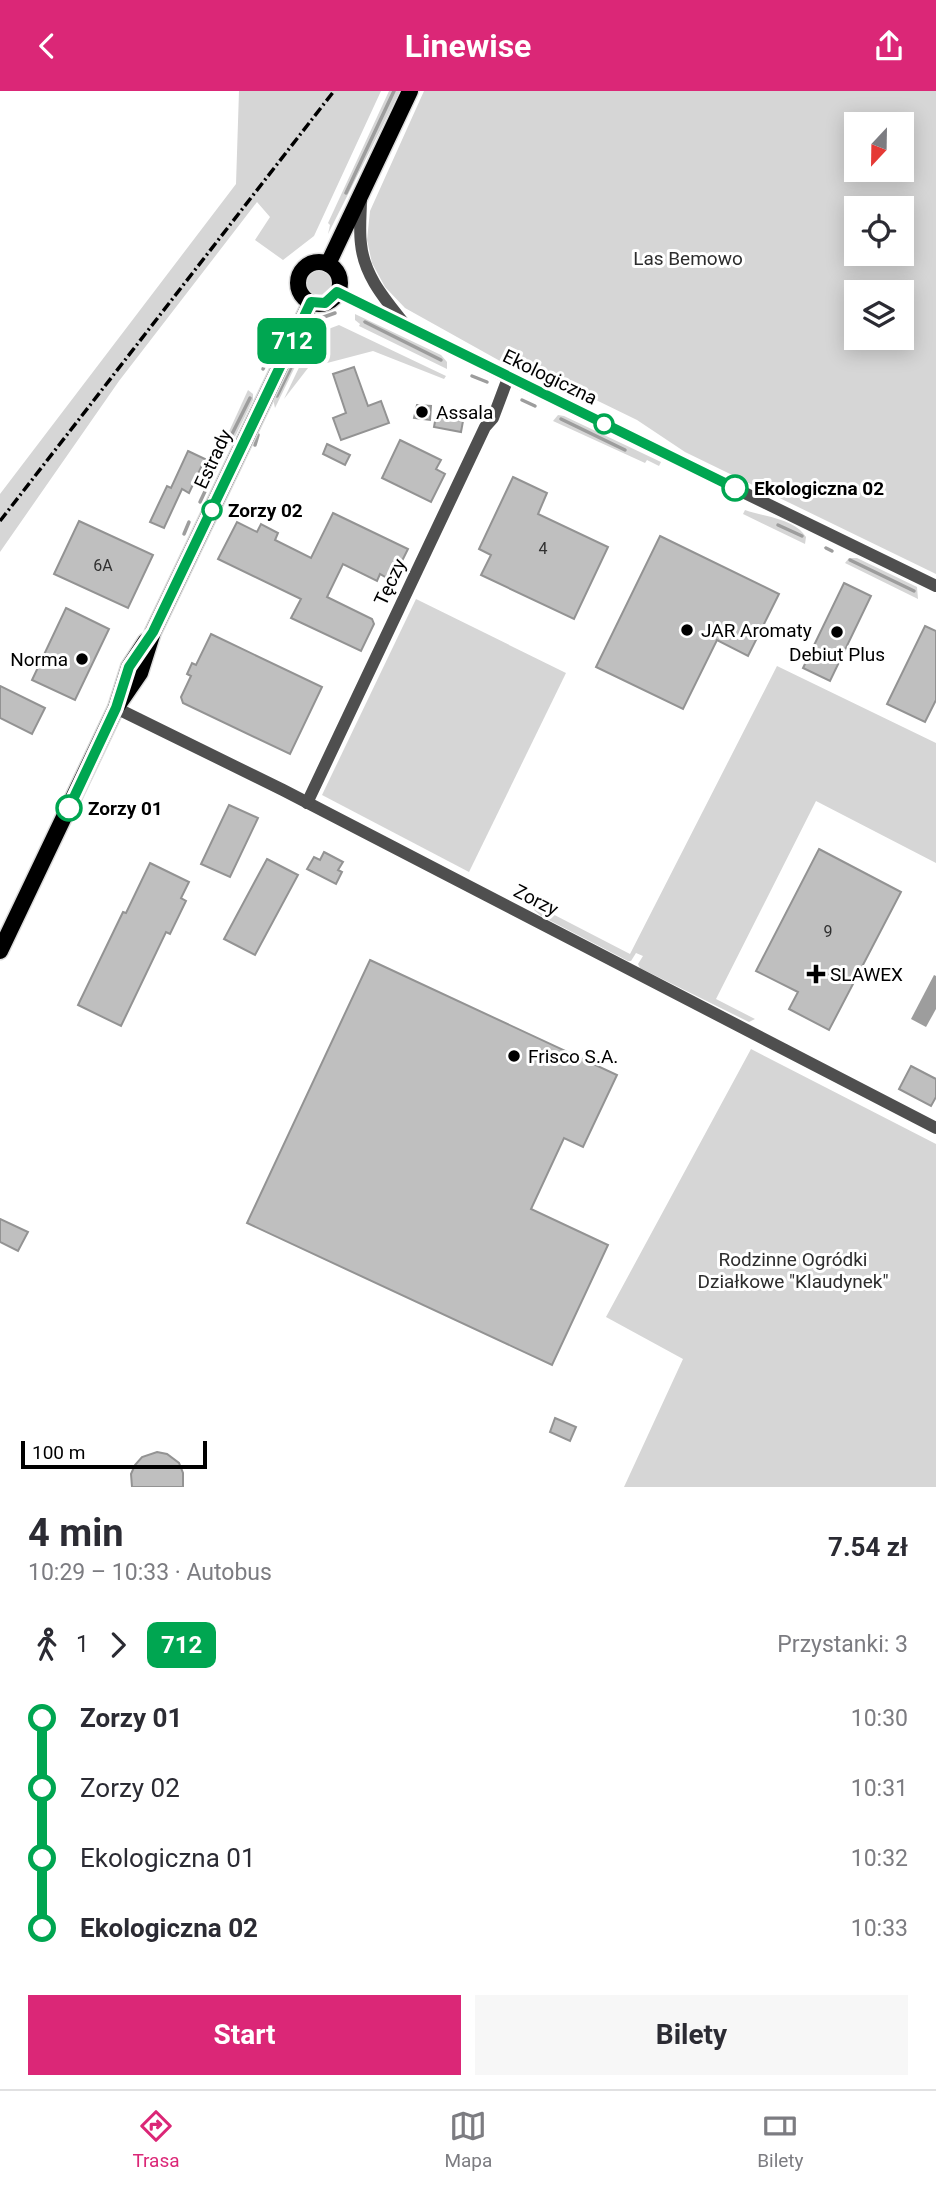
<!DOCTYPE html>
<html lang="pl">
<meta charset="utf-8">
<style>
:root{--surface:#fff;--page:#f7f7f7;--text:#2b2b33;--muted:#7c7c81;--line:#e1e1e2;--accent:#db2777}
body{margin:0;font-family:Roboto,sans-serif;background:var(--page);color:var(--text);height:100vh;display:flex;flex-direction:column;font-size:26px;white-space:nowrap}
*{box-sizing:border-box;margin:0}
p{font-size:23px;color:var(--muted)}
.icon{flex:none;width:38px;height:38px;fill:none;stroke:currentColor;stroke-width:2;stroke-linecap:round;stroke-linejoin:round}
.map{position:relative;height:1396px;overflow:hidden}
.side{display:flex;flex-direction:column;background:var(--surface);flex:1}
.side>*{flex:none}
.badge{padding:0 14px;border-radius:10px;font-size:24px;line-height:46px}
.needle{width:46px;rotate:202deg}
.controls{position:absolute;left:844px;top:21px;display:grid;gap:14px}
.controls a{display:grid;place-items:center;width:70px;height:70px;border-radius:0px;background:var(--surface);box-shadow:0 4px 18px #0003;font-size:35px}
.scale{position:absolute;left:21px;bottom:18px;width:186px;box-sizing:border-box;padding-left:7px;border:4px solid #000;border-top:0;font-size:19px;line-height:24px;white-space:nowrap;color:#000;-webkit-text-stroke:5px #fff;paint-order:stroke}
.map>.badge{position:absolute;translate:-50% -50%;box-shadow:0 0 0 4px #fff}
.legs{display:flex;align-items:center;gap:10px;height:77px;padding:0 28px;font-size:23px}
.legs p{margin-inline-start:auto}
.summary{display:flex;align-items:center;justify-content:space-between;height:119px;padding:0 28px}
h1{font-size:38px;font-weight:700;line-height:52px}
.action{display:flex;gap:14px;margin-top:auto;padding:14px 28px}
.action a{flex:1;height:80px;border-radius:0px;background:var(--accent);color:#fff;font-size:28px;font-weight:700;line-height:80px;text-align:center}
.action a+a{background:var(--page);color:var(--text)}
ul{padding:0 28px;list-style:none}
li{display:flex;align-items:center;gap:24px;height:70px;font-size:26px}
li i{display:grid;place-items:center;width:10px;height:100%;margin:0 9px;background:currentColor}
li i::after{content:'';width:18px;height:18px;margin:-9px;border:5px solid;border-radius:50%;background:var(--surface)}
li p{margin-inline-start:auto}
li:first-child i{background:linear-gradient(#0000 50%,currentColor 0)}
li:last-child i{background:linear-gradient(currentColor 50%,#0000 0)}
header{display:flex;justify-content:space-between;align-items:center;height:91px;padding:0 28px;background:var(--accent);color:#fff;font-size:32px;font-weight:700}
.menu{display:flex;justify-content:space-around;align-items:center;height:98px;border-top:2px solid var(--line);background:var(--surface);font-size:19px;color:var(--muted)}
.menu a{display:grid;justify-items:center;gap:4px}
.menu .active{color:var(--accent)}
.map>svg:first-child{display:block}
.green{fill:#d6d6d6;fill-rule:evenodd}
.water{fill:#9d9d9d}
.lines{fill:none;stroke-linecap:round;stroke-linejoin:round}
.stream{stroke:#9d9d9d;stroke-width:3.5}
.building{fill:#bfbfbf;stroke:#939393;stroke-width:2}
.major-casing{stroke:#dbdbdb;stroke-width:19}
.minor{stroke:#4f4f4f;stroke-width:12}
.major{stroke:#000;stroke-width:16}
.rail{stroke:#000;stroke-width:3.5;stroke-dasharray:10 3.5 2 3.5;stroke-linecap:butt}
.line-1-casing{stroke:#fff;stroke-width:16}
.line-1{stroke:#00a651;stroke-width:10}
.poi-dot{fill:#000;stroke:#fff;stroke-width:2.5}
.stop-1-dot{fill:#fff;stroke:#00a651;stroke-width:3.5}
.labels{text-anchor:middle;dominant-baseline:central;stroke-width:6;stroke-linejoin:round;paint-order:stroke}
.number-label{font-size:16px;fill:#303030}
.park-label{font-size:19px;fill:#2d2d2d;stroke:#fff}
.street-label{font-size:19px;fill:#000;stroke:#fff}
.poi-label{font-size:19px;fill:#000;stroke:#fff;text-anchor:start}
.stop-label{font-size:19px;font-weight:bold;fill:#000;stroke:#fff;text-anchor:start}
</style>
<header><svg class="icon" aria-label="back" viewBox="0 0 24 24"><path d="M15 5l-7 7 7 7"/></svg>Linewise<svg class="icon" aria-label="share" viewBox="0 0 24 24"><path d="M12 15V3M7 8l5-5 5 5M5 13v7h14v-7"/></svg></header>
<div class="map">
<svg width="936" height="1396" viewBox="0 0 936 1396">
<rect width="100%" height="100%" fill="#fff"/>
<g class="green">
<path d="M239 0H381L314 145 283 169 255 149 270 126 257 111 119 290 0 461V403L236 93Z"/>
<path d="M389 0H400L328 143 330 134 328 132Z"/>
<path d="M424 0H936V483L685 361 637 329 596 309 562 301 509 275 405 217 385 196 372 172 367 149 370 120ZM856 33H901V79H856ZM856 117H901V163H856ZM856 201H901V247H856Z"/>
<circle cx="319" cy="191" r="13"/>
<path d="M355 223 441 264 447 271V278L359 235 360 233 355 229Z"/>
<path d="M339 234 446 285 444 288 373 260 308 277 284 308 315 243Z"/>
<path d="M307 240 309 247 275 317 273 308Z"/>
<path d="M248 299 253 303V309L231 354 221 358Z"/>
<path d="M558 324 564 325 661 371 659 375 647 369 645 372 553 330Z"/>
<path d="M745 419C764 426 794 427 806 446L805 453 743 423Z"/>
<path d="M849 467H857L917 496 918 508 845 472Z"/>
<path d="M416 508 566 582 469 781 322 704Z"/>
<path d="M777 575 936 652V772L816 710 716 908 755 928 749 931 640 877 638 873 643 865 636 862 631 870H628L541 825 534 819 536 803 541 817 630 863Z"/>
<path d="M751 958 936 1053V1396H624L683 1268 606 1226Z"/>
</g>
<path class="water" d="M934 884 936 885V918L926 936 911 928Z"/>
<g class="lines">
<g class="stream">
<path d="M346 102 394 0"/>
<path d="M321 227 335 222"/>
<path d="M365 231 441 269"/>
<path d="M263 278 273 256"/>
<path d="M472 285 487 291"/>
<path d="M277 305 304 250"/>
<path d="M522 309 535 315"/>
<path d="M561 328 625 359"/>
<path d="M227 353 250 307"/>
<path d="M255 354 258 344"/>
<path d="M200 411 216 377"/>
<path d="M778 434 802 445"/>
<path d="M184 443 189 431"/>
<path d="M826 457 832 460"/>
<path d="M850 469 914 500"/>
</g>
</g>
<g class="building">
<path d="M354 276 368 315 381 310 389 332 341 349 333 327 346 322 333 283Z"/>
<path d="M417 314 431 315 430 329 414 327Z"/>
<path d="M436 325 463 330 461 341 434 336Z"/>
<path d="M400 349 441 369 436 378 445 383 431 411 382 387Z"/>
<path d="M327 353 350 364 345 374 323 363Z"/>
<path d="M188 360 205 368 189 402 182 398 164 437 150 431 167 395 171 397Z"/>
<path d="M513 386 547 402 538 423 608 456 574 528 481 484 491 464 479 458Z"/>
<path d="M333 422 408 458 392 490 380 483 377 490 343 473 327 506 372 528 374 533 361 560 291 527 301 508 218 468 237 431 257 441 261 433 278 442 275 449 311 467Z"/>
<path d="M79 430 153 464 128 517 54 483Z"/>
<path d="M660 445 779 503 748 565 717 549 683 618 596 576Z"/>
<path d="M844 492 871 505 830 590 803 577Z"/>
<path d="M66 517 109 538 75 609 32 589Z"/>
<path d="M925 535 936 540V609L925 631 887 613Z"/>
<path d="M211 543 322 596 290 663 183 612 181 606 191 585 187 583 192 572 196 574Z"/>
<path d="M0 595 45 617 32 643 0 627Z"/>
<path d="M229 714 258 727 230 786 201 773Z"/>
<path d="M819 758 901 801 829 939 789 918 798 901 756 880Z"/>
<path d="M324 761 343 771 338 779 342 781 336 793 307 778 314 766 320 769Z"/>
<path d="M267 768 298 784 255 864 224 848Z"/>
<path d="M150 772 189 791 181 807 186 810 170 843 166 841 121 935 78 914 123 821 126 822Z"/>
<path d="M370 869 617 984 583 1056 564 1047 531 1118 608 1154 552 1274 247 1132Z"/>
<path d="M911 975 936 988V1006L931 1015 899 998Z"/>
<path d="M0 1128 28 1141 18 1160 0 1151Z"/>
<path d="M555 1327 576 1336 570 1350 550 1341Z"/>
<path d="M157 1361 167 1363 179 1372 183 1382V1396H132L131 1383 135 1374 142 1366Z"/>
</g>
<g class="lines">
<defs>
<g id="major">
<circle cx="319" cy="192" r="21"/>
<path d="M328 173 410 0"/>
<path d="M116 617 140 582 153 541 311 211"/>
<path d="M0 860 116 617 129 576 146 550"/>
</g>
</defs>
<use href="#major" class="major-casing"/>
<g class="minor">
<path d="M361 107C361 122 359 138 361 153 364 184 384 207 403 231"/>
<path d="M337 201 508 287 936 495"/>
<path d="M116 617 283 699 936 1037"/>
<path d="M307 712 485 336 493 327 508 287"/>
</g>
<use href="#major" class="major"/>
<path class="rail" d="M0 430 334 0"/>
</g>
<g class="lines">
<defs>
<path id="line-1" d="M69 717 116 617 129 576 153 541 311 211 325 212 337 201 735 397"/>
</defs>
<use href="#line-1" class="line-1-casing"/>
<use href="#line-1" class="line-1"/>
</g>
<g class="poi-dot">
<circle cx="422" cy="321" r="7"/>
<circle cx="687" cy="539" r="7"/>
<circle cx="837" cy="541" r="7"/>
<circle cx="82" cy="568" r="7"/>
<path d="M812.5 872.5h7v7h7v7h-7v7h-7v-7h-7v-7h7z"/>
<circle cx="514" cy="965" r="7"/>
</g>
<g class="stop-1-dot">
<circle cx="604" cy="333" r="9"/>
<circle cx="735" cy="397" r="12"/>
<circle cx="212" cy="419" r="9"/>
<circle cx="69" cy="717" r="12"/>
</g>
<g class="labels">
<g class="number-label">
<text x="543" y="457">4</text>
<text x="103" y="474">6A</text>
<text x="828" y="840">9</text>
</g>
<g class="park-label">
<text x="688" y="167">Las Bemowo</text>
<text x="793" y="1168">Rodzinne Ogródki<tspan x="793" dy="22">Działkowe "Klaudynek"</tspan></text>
</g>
<g class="street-label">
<text transform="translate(550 286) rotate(26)">Ekologiczna</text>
<text transform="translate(213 368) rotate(-65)">Estrady</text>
<text transform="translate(390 491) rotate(-65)">Tęczy</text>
<text transform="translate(536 809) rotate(27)">Zorzy</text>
</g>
<g class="poi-label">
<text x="436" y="321">Assala</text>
<text x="701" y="539">JAR Aromaty</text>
<text x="837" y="563" text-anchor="middle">Debiut Plus</text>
<text x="68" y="568" text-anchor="end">Norma</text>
<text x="830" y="883">SLAWEX</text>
<text x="528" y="965">Frisco S.A.</text>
</g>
<g class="stop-label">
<text x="754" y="397">Ekologiczna 02</text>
<text x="228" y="419">Zorzy 02</text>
<text x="88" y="717">Zorzy 01</text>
</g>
</g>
</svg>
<div class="controls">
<a><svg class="needle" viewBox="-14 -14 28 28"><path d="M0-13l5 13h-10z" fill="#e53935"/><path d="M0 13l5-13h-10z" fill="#7c7c81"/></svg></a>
<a><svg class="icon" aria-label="locate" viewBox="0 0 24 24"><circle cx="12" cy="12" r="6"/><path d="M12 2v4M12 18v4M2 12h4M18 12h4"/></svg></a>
<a><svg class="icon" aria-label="layers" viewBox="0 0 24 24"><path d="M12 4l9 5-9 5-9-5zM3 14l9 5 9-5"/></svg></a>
</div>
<div class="scale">100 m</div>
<b class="badge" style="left:292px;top:250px;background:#00a651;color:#fff">712</b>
</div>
<section class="side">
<div class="summary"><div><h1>4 min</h1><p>10:29 – 10:33 · Autobus</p></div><b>7.54 zł</b></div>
<div class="legs"><svg class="icon" aria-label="walk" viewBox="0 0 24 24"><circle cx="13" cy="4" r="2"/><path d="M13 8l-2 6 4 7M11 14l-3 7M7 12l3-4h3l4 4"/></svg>1<svg class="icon" aria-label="forward" viewBox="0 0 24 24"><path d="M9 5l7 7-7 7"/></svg><b class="badge" style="background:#00a651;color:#fff">712</b><p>Przystanki: 3</p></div>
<ul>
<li><i style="color:#00a651"></i><b>Zorzy 01</b><p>10:30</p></li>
<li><i style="color:#00a651"></i><span>Zorzy 02</span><p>10:31</p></li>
<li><i style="color:#00a651"></i><span>Ekologiczna 01</span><p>10:32</p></li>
<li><i style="color:#00a651"></i><b>Ekologiczna 02</b><p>10:33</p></li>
</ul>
<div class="action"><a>Start</a><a>Bilety</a></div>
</section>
<nav class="menu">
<a class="active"><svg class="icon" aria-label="directions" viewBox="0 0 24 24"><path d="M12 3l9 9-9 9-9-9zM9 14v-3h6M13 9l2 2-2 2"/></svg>Trasa</a>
<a><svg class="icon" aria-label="map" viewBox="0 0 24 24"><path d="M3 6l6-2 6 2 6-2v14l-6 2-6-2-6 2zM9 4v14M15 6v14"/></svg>Mapa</a>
<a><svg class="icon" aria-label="tickets" viewBox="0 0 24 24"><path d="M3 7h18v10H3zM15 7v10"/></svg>Bilety</a>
</nav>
